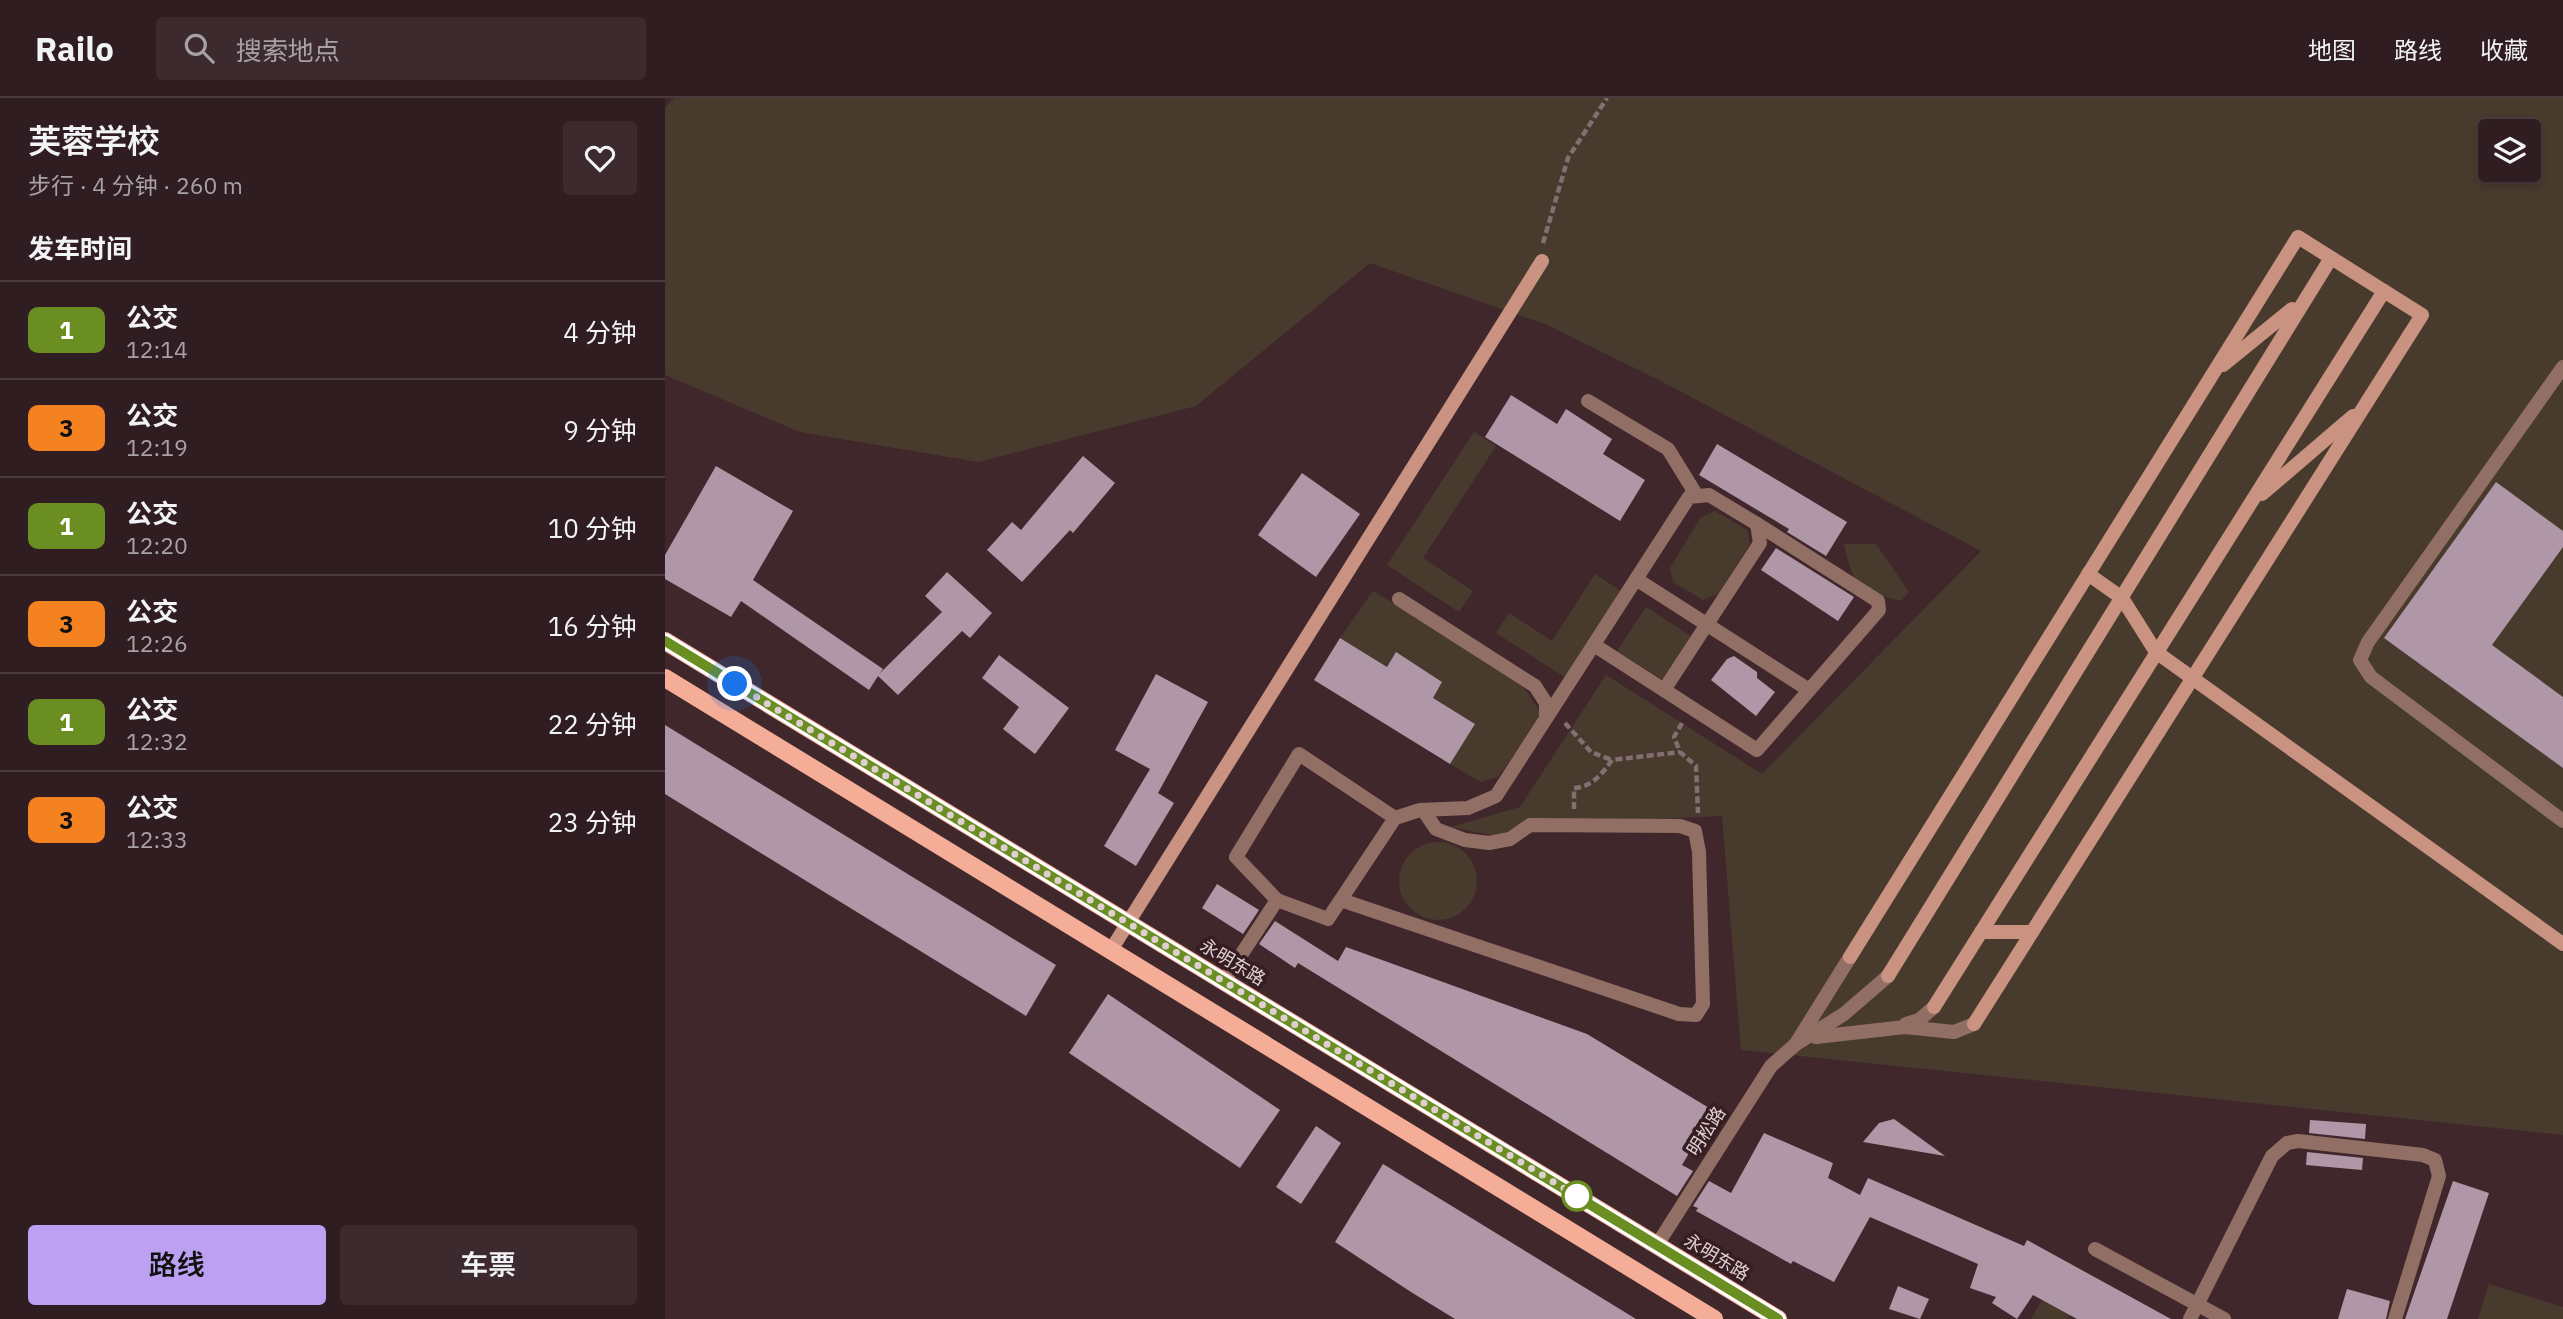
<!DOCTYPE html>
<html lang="zh">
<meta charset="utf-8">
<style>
:root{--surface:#301d21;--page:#3c2a2e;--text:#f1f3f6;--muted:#a8a2a5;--line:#4b3b3f;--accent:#bca0f2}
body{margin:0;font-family:"IBM Plex Sans","Noto Sans SC",sans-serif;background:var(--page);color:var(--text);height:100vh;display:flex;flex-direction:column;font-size:26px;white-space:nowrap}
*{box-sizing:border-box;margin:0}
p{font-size:23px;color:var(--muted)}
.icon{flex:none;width:38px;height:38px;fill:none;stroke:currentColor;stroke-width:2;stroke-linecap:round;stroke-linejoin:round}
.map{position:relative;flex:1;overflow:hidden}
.sheet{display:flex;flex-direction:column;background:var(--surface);width:665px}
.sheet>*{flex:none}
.badge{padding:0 14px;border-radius:10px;font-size:24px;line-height:46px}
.buttons{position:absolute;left:1813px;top:21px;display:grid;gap:14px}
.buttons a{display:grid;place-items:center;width:63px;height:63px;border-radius:7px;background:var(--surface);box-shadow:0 4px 10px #0003,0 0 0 2px var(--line);font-size:35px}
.you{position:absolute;width:35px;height:35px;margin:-18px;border:5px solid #fff;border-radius:50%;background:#1a73e8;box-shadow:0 0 0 10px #1a73e833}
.map>.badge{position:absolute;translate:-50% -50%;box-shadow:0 0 0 4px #fff}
h2{padding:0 28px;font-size:26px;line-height:63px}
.round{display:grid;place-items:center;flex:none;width:74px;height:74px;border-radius:7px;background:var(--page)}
.head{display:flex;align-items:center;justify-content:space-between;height:119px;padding:0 28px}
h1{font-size:33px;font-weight:600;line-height:52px}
.cta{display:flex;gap:14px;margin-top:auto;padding:14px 28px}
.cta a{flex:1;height:80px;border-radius:7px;background:var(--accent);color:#111;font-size:28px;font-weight:600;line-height:80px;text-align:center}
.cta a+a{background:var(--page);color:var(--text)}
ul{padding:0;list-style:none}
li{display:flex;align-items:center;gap:21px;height:98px;padding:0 28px;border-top:2px solid var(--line)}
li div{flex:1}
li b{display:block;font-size:26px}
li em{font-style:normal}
li .badge{min-width:77px;font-weight:700;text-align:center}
header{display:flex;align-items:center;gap:42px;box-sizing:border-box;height:98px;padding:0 35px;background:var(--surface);border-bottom:2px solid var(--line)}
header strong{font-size:33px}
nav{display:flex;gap:38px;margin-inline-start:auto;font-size:24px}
.search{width:490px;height:63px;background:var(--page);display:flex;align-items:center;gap:18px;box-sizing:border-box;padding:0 24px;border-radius:7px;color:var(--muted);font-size:26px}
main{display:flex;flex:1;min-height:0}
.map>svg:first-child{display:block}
.green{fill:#483b2d;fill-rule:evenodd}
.building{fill:#af97a8}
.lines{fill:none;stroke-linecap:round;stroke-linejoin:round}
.path{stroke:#846e72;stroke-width:4.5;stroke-dasharray:7 3.5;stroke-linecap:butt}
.lane{stroke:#926f64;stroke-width:14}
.secondary{stroke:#c99281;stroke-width:14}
.primary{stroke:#f4ad97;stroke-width:18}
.line-casing{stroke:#fff;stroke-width:16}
.line{stroke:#6b8e23;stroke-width:10}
.walk{stroke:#e0cfd2;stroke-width:7;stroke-dasharray:0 12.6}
.stop-dot{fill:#fff;stroke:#6b8e23;stroke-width:3.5}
.labels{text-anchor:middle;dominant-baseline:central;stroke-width:7;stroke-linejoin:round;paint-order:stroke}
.street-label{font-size:18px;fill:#e0cfd2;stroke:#351d22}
</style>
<header>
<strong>Railo</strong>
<div class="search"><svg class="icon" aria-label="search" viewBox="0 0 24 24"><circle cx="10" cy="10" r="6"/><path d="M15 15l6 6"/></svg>搜索地点</div>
<nav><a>地图</a><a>路线</a><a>收藏</a></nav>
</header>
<main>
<section class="sheet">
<div class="head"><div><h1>芙蓉学校</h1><p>步行 · 4 分钟 · 260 m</p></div><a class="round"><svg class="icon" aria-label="heart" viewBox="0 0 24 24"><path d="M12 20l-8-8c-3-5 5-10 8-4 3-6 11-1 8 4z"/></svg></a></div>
<h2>发车时间</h2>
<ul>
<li><span class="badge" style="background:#6b8e23;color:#fff">1</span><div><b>公交</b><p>12:14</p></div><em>4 分钟</em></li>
<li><span class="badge" style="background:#f58220;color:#111">3</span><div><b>公交</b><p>12:19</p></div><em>9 分钟</em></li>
<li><span class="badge" style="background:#6b8e23;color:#fff">1</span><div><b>公交</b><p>12:20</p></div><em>10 分钟</em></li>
<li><span class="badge" style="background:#f58220;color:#111">3</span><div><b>公交</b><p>12:26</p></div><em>16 分钟</em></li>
<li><span class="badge" style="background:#6b8e23;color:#fff">1</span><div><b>公交</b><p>12:32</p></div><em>22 分钟</em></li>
<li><span class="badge" style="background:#f58220;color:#111">3</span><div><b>公交</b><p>12:33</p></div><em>23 分钟</em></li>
</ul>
<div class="cta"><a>路线</a><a>车票</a></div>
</section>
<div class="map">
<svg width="1898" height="1221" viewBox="0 0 1898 1221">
<rect width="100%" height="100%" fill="#40272c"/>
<g class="green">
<path d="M9 0H1898V1037L1076 952 1057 718 865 727 845 741 786 729 855 709 941 577 1097 676 1316 453 992 281 880 226 705 165 531 308 313 364 135 334 0 277V10ZM1825 33H1864V72H1825Z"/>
<path d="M809 334 831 348 758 460 808 493 794 514 722 467Z"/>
<path d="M1050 413 1082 432 1085 446 1053 496 1038 502 1008 484 1005 470 1036 419Z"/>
<path d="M1179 446H1211L1244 494 1236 503C1193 492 1188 489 1179 446Z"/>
<path d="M930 476 956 493 901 580 831 535 844 515 887 543Z"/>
<path d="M708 493 856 585 877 617 833 679 816 684 785 666 810 626 768 600 777 584 731 555 722 569 675 540Z"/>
<path d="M981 509 1026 538 998 582 952 553Z"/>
<circle cx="773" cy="783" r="39"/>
<path d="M1824 1186 1898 1209V1221H1813Z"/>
<path d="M1377 1202 1405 1217 1403 1221H1366Z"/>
</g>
<g class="building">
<path d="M846 297 892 326 901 311 947 341 938 356 980 382 955 423 820 339Z"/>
<path d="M1052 346 1182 424 1161 458 1122 434 1124 431 1034 377Z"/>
<path d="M418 358 450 385 408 435 405 432 357 484 322 452 347 424 356 432Z"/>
<path d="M51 368 128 413 88 482 218 571 214 576 277 514 260 498 282 474 327 515 305 540 297 533 233 597 213 578 204 592 76 503 66 519 0 481V457Z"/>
<path d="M637 375 695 416 651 479 593 437Z"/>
<path d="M1831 384 1898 433V449L1827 547 1898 599V670L1719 540Z"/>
<path d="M1111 450 1189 499 1173 523 1096 472Z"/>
<path d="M675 540 722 569 731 554 777 584 768 600 810 626 785 666 649 582Z"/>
<path d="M334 557 404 610 370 656 338 631 354 609 317 580Z"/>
<path d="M1069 558 1092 574V580L1110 594 1091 618 1046 582 1062 561Z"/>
<path d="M491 576 543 604 493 695 509 705 471 768 439 748 485 671 450 652Z"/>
<path d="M0 627 391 867 361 918 0 696Z"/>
<path d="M552 786 594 812 578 836 537 810Z"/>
<path d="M610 823 673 863 681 849 922 936 1049 1013 1017 1067 1028 1073 1012 1098 633 865 630 870 594 846Z"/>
<path d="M443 896 615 1012 575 1070 404 955Z"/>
<path d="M1229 1021 1280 1058 1198 1044 1214 1025Z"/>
<path d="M1645 1022 1701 1026 1700 1041 1644 1035Z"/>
<path d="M651 1028 676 1045 636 1106 611 1089Z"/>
<path d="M1099 1035 1168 1065 1163 1080 1195 1097 1203 1080 1359 1148 1362 1142 1506 1221H1412L1368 1197 1352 1221 1327 1205 1331 1199 1305 1190 1313 1166 1205 1119 1169 1184 1128 1163 1126 1166 1031 1113 1033 1110 1028 1108 1044 1083 1066 1095Z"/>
<path d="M1642 1054 1698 1060 1697 1072 1641 1067Z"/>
<path d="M718 1066 795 1113 971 1221H790L746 1194 670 1144Z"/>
<path d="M1788 1083 1824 1095 1782 1221H1740Z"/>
<path d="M1233 1188 1264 1201 1255 1221 1224 1211Z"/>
<path d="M1682 1191 1725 1203 1721 1221H1673Z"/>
</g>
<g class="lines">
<g class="path">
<path d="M878 145 903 60 942 0"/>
<path d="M900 625 926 654 947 662"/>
<path d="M1017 625 1009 639 1015 654 1031 668 1033 715"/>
<path d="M909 711V690C927 689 937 676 947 662L1015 654"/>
</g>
<g class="lane">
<path d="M1898 269 1703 544 1695 562 1706 579 1898 723"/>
<path d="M923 303 1003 351 1032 398"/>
<path d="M971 481 1144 592"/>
<path d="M734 501 870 588 881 605V620"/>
<path d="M999 592 1092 652 1214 512 1213 503 1092 426"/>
<path d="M612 802 571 759 634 656 730 720"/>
<path d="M676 802 1014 916 1031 917 1038 906 1034 754 1030 733 1015 728 865 727 845 741 824 745 800 742 771 731 758 712"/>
<path d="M559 883 612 802 663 821 730 720 755 712 803 710 831 698 1024 399 1044 397 1092 426 1095 445 999 592 929 547"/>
<path d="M1241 926 1254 922 1269 909"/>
<path d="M1151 939 1240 929 1289 934 1309 926"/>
<path d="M1132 944 1185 859"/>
<path d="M992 1147 1106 968 1131 946 1179 916 1223 878"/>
<path d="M1430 1151 1559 1221"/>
<path d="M1525 1221 1607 1058 1622 1045 1633 1043 1758 1057 1770 1062 1774 1078 1730 1221"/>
</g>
<g class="secondary">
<path d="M1558 267 1627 211"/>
<path d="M1597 396 1688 318"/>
<path d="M1423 476 1457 500 1491 554 1898 846"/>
<path d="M1316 834H1367"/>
<path d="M446 852 877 163"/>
<path d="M1185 859 1633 139 1757 217 1309 926"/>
<path d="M1223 878 1666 160"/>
<path d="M1269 909 1719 193"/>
</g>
<g class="primary">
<path d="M0 543 1113 1221"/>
<path d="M0 580 1049 1221"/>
</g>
</g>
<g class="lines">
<defs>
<path id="line" d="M0 543 1113 1221"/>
</defs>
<use href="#line" class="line-casing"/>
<use href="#line" class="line"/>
<path class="walk" d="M70 586 915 1100 912 1098"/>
</g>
<circle class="stop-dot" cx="912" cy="1098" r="14"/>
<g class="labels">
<g class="street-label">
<text transform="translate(568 864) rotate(31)">永明东路</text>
<text transform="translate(1041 1033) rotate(-57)">明松路</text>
<text transform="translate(1052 1159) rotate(31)">永明东路</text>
</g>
</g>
</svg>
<div class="buttons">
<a><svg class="icon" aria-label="layers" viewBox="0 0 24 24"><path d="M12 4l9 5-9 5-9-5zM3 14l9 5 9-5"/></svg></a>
</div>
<div class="you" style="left:70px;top:586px"></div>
</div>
</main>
